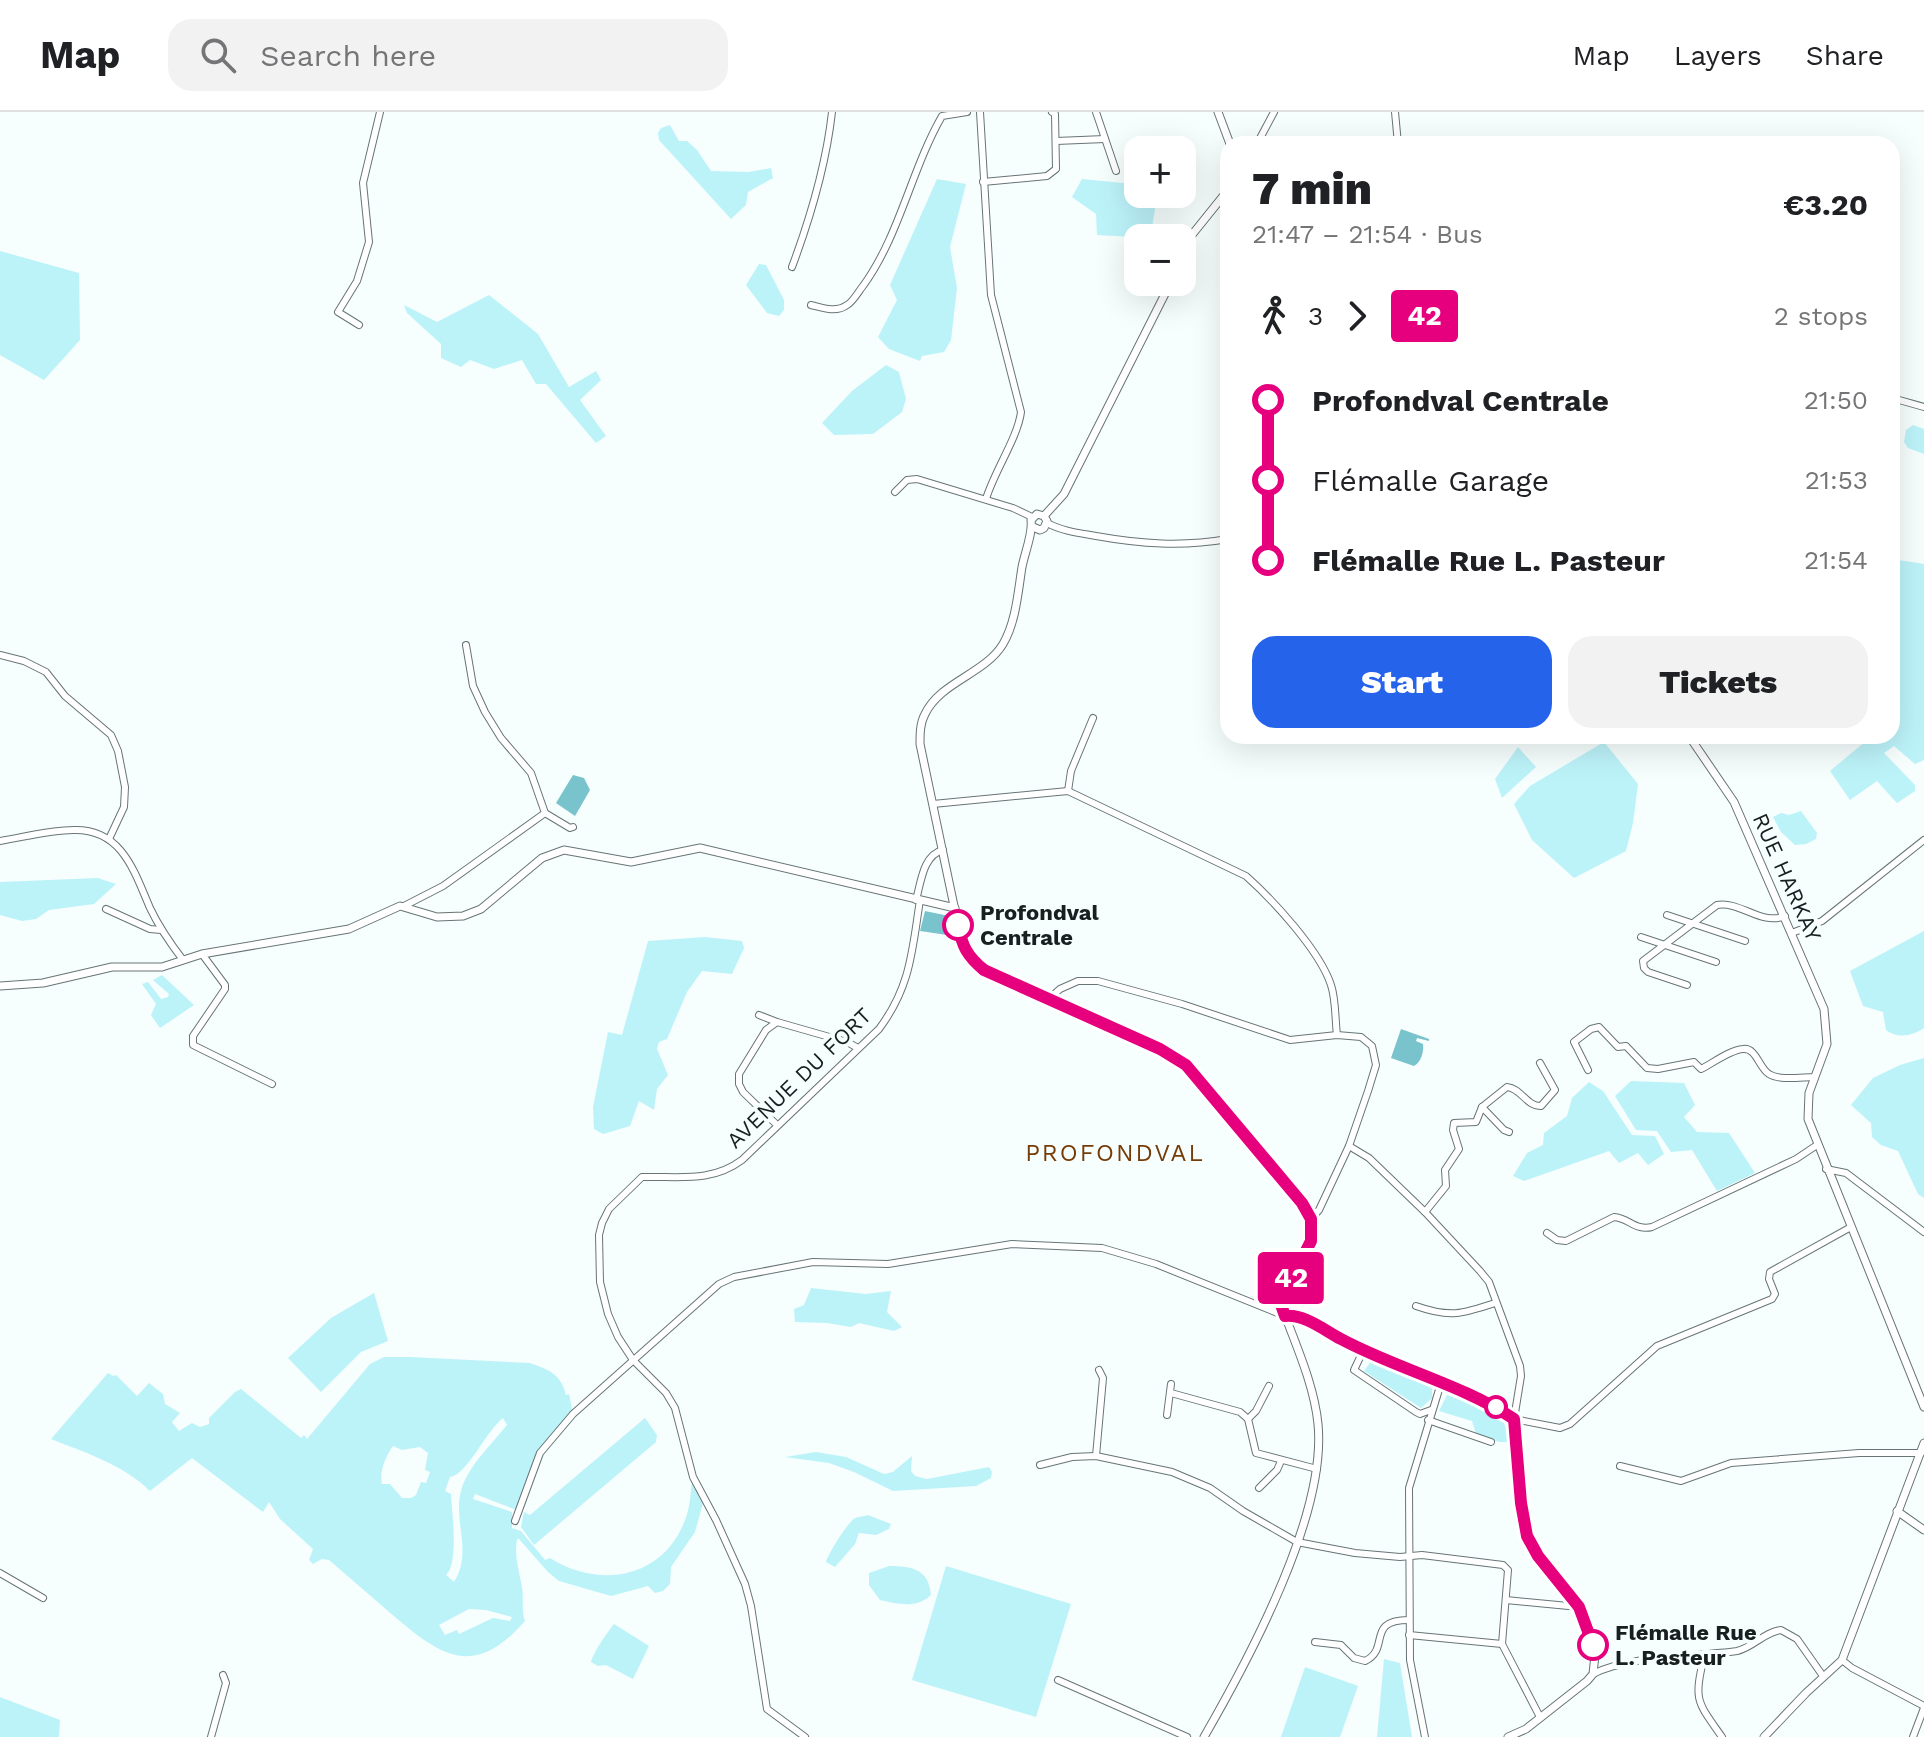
<!DOCTYPE html>
<meta charset="utf-8">
<style>
:root{--surface:#fff;--page:#f2f2f2;--text:#202124;--muted:#757577;--line:#e0e0e0;--accent:#2563eb}
body{margin:0;font-family:"Work Sans",sans-serif;background:var(--page);color:var(--text);height:100vh;display:flex;flex-direction:column;font-size:30px;white-space:nowrap}
*{box-sizing:border-box;margin:0}
p{font-size:26px;color:var(--muted)}
.icon{flex:none;width:44px;height:44px;fill:none;stroke:currentColor;stroke-width:2;stroke-linecap:round;stroke-linejoin:round}
.map{position:relative;flex:1;overflow:hidden}
.side{position:absolute;left:1220px;top:24px;width:680px;height:608px;display:flex;flex-direction:column;background:var(--surface);border-radius:24px;box-shadow:0 8px 32px #0002}
.side>*{flex:none}
.badge{padding:0 16px;border-radius:6px;font-size:28px;line-height:52px}
.tools{position:absolute;left:1124px;top:24px;display:grid;gap:16px}
.tools a{display:grid;place-items:center;width:72px;height:72px;border-radius:16px;background:var(--surface);box-shadow:0 8px 32px #0002;font-size:40px}
.map>.badge{position:absolute;translate:-50% -50%;box-shadow:0 0 0 4px #fff}
.legs{display:flex;align-items:center;gap:12px;height:88px;padding:0 32px;font-size:26px}
.legs p{margin-inline-start:auto}
.head{display:flex;align-items:center;justify-content:space-between;height:136px;padding:0 32px}
h1{font-size:44px;font-weight:800;line-height:60px}
.button{display:flex;gap:16px;margin-top:auto;padding:16px 32px}
.button a{flex:1;height:92px;border-radius:24px;background:var(--accent);color:#fff;font-size:32px;font-weight:800;line-height:92px;text-align:center}
.button a+a{background:var(--page);color:var(--text)}
ul{padding:0 32px;list-style:none}
li{display:flex;align-items:center;gap:28px;height:80px;font-size:30px}
li i{display:grid;place-items:center;width:12px;height:100%;margin:0 10px;background:currentColor}
li i::after{content:'';width:20px;height:20px;margin:-10px;border:6px solid;border-radius:50%;background:var(--surface)}
li p{margin-inline-start:auto}
li:first-child i{background:linear-gradient(#0000 50%,currentColor 0)}
li:last-child i{background:linear-gradient(currentColor 50%,#0000 0)}
header{display:flex;align-items:center;gap:48px;box-sizing:border-box;height:112px;padding:0 40px;background:var(--surface);border-bottom:2px solid var(--line)}
header strong{font-size:38px}
nav{display:flex;gap:44px;margin-inline-start:auto;font-size:28px}
.search{width:560px;height:72px;background:var(--page);display:flex;align-items:center;gap:20px;box-sizing:border-box;padding:0 28px;border-radius:24px;color:var(--muted);font-size:30px}
.map>svg:first-child{display:block}
.green{fill:#bcf3f9;fill-rule:evenodd}
.water{fill:#79c3cc}
.lines{fill:none;stroke-linecap:round;stroke-linejoin:round}
.minor-casing{stroke:#687475;stroke-width:8}
.tertiary-casing{stroke:#687475;stroke-width:9}
.minor{stroke:#fff;stroke-width:6}
.tertiary{stroke:#fff;stroke-width:7}
.line-1-casing{stroke:#fff;stroke-width:18}
.line-1{stroke:#e6007e;stroke-width:12}
.stop-1-dot{fill:#fff;stroke:#e6007e;stroke-width:4}
.labels{text-anchor:middle;dominant-baseline:central;stroke-width:8;stroke-linejoin:round;paint-order:stroke}
.street-label{font-size:22px;fill:#191e1f;stroke:#f6fefe}
.stop-label{font-size:22px;font-weight:bold;fill:#191e1f;stroke:#f6fefe;text-anchor:start}
.neighbourhood-label{font-size:24px;letter-spacing:2px;fill:#763c07;stroke:#f6fefe}
</style>
<header>
<strong>Map</strong>
<div class="search"><svg class="icon" aria-label="search" viewBox="0 0 24 24"><circle cx="10" cy="10" r="6"/><path d="M15 15l6 6"/></svg>Search here</div>
<nav><a>Map</a><a>Layers</a><a>Share</a></nav>
</header>
<div class="map">
<svg width="1924" height="1625" viewBox="0 0 1924 1625">
<rect width="100%" height="100%" fill="#f6fefe"/>
<g class="green">
<path d="M670 13 679 29H687L697 38 711 59 749 60 771 56 773 66 748 80 746 93 731 107 659 28 658 21 661 16Z"/>
<path d="M937 67 966 72 950 135 957 176 951 228 944 240 922 244 920 249 889 237 878 225 897 188 890 173Z"/>
<path d="M1082 67 1123 71 1138 70V82H1152L1155 98 1150 126 1097 123 1096 102 1072 85Z"/>
<path d="M0 139 79 161 80 228 44 268 0 243Z"/>
<path d="M759 152 766 153 784 188V198L779 204 767 201 746 173Z"/>
<path d="M489 183 538 222 569 275 596 259 601 268 580 288 606 324 596 331 546 272H536L522 248 494 257 470 248 461 255 441 246V232L407 201 404 193 437 210Z"/>
<path d="M886 253 899 260 906 287 902 300 873 322 834 323 822 311 852 279Z"/>
<path d="M1913 313 1924 317V342L1908 336 1904 330 1906 318Z"/>
<path d="M1892 447 1924 452V648L1915 652 1894 634 1884 641 1915 673V679L1897 691 1877 669 1850 688 1830 659 1872 624H1892Z"/>
<path d="M1604 630 1638 672 1633 711 1626 739 1574 766 1532 728 1514 692 1530 674Z"/>
<path d="M1518 635 1536 655 1502 686 1495 667Z"/>
<path d="M1801 699 1817 721 1816 727 1806 732 1795 733 1781 720 1773 705 1781 701 1789 703Z"/>
<path d="M98 766 116 772 94 792 49 798 36 807 22 809 0 803V770Z"/>
<path d="M1924 819V916C1912 924 1898 927 1886 918L1883 900 1863 894 1850 859Z"/>
<path d="M705 825 742 829 744 836 732 862 702 859 687 880 667 927 659 930 657 937 668 963 657 977 654 998 639 989 630 1014 603 1022 594 1017 593 995 608 920 622 923 648 829Z"/>
<path d="M162 863 194 893 160 916 151 903 156 892 142 872 148 870 161 887 168 885 169 882 153 868Z"/>
<path d="M1924 946V1086L1918 1082 1898 1039 1881 1033 1872 1025 1871 1011 1851 993 1873 966 1900 953Z"/>
<path d="M1631 969 1684 971 1695 993 1684 1005 1697 1020 1729 1021 1755 1061 1717 1079 1692 1038 1671 1040 1657 1019 1636 1018 1615 984Z"/>
<path d="M1589 970 1603 979 1632 1023 1655 1024 1664 1042 1648 1053 1638 1041 1619 1051 1609 1039 1524 1069 1513 1064 1527 1041 1543 1033 1544 1021 1567 1004 1572 986Z"/>
<path d="M811 1176 866 1182 891 1179 887 1200 902 1215 894 1219 859 1211 851 1215 827 1211 795 1210 794 1197 804 1193Z"/>
<path d="M374 1181 388 1229 361 1240 321 1280 288 1246 331 1206Z"/>
<path d="M410 1245 530 1251C548 1257 562 1263 566 1283L569 1282 573 1302 546 1331 519 1399 475 1382 473 1387 512 1400V1416L521 1419 545 1448 550 1446C599 1477 663 1467 685 1408 691 1394 690 1379 693 1365L703 1391 695 1420 671 1455 670 1472 663 1479 655 1481 648 1474 611 1484 559 1469 548 1460 519 1427H517C514 1444 519 1458 522 1475 524 1487 521 1498 525 1509 476 1565 444 1547 395 1505 373 1486 351 1467 329 1448L322 1447 313 1452 309 1448 313 1437 280 1407 269 1390 263 1400 192 1346 150 1379C124 1353 84 1340 51 1327L108 1261 113 1264 116 1263 137 1284 149 1271 163 1282 165 1292 180 1301 172 1310 179 1319 192 1311 200 1315 209 1312V1306L235 1280 241 1277 301 1326 304 1323 307 1327 370 1252 384 1245ZM503 1306 507 1313C492 1332 467 1355 461 1379 453 1410 473 1440 454 1470L446 1463C459 1451 452 1401 451 1382L445 1379 450 1365C468 1362 485 1320 503 1306ZM393 1334 402 1338 420 1335 428 1341 425 1358 430 1360 426 1371 421 1370 416 1383 411 1386H402L390 1372H382C379 1359 386 1344 393 1334ZM469 1497 486 1498 512 1505 510 1509 493 1506 459 1522 457 1518 445 1523 439 1513Z"/>
<path d="M1372 1248 1432 1273V1286L1421 1296 1364 1259Z"/>
<path d="M1447 1283 1501 1303 1511 1330H1499L1476 1322 1472 1309 1439 1299Z"/>
<path d="M645 1306 657 1323 656 1330 534 1433 521 1415 524 1400 530 1403Z"/>
<path d="M816 1340 846 1345 884 1362 893 1360 912 1344 911 1359 915 1364 927 1367 989 1355 992 1360 991 1366 976 1374 893 1379 854 1360 829 1351 785 1345Z"/>
<path d="M868 1403 891 1412 889 1417 876 1423 859 1421 855 1432 835 1455 826 1450C828 1442 848 1410 855 1406 857 1405 866 1404 868 1403Z"/>
<path d="M889 1454C912 1454 929 1457 931 1483 916 1497 898 1492 880 1488L869 1473V1461Z"/>
<path d="M946 1454 1071 1492 1036 1605 912 1568Z"/>
<path d="M614 1512 649 1534 633 1567 606 1553 598 1554 591 1550C594 1539 607 1521 614 1512Z"/>
<path d="M1384 1547 1400 1551 1412 1625H1377Z"/>
<path d="M1305 1555 1358 1574 1340 1625H1281Z"/>
<path d="M0 1585 60 1608 59 1625H0Z"/>
</g>
<g class="water">
<path d="M573 663 584 666 590 678 575 704 556 691Z"/>
<path d="M925 799 949 804 954 824 920 819Z"/>
<path d="M1401 917 1429 927V929L1417 926 1416 929 1423 932C1424 940 1421 950 1414 954L1391 946Z"/>
</g>
<g class="lines">
<defs>
<g id="minor">
<path d="M980 0 991 183 1021 300C1018 325 994 360 986 387"/>
<path d="M1096 0 1116 59"/>
<path d="M1395 0 1398 32"/>
<path d="M1056 29 1105 27"/>
<path d="M1257 32 1274 0"/>
<path d="M983 70 1047 64 1056 57 1055 2 1052 0"/>
<path d="M792 155C811 104 826 54 832 0"/>
<path d="M811 193C823 196 836 201 847 193 853 190 858 180 863 174 900 123 911 58 942 4L967 0"/>
<path d="M359 213 338 200 357 169 369 130 363 71 380 0"/>
<path d="M1892 286 1924 295"/>
<path d="M895 380 907 368 917 367 1013 396 1032 405"/>
<path d="M1047 411C1062 419 1079 421 1096 424 1141 432 1182 435 1228 427"/>
<path d="M0 543 24 549 46 560 65 584 111 623 118 639 125 675 124 695 109 727"/>
<path d="M1068 679 1071 659 1093 606"/>
<path d="M933 692 1068 679 1246 764C1273 788 1320 839 1331 873 1336 888 1335 907 1337 923"/>
<path d="M545 701 570 716 573 715"/>
<path d="M0 729C24 725 50 718 74 718 122 717 134 759 150 796 159 815 170 831 183 848"/>
<path d="M916 788C921 770 923 743 943 738"/>
<path d="M404 794 443 774 545 701 531 661 501 626 485 600 473 574 466 533"/>
<path d="M106 797 150 817 161 818"/>
<path d="M1667 803 1745 829"/>
<path d="M1792 821 1822 809 1924 728"/>
<path d="M1641 825 1716 850"/>
<path d="M202 842 225 873V877L193 924V933L272 972"/>
<path d="M1687 873 1648 860 1644 856 1643 849 1717 793C1741 789 1761 814 1785 804"/>
<path d="M1050 886 1060 877 1078 869H1098L1182 892 1290 928 1337 923 1361 925 1372 934 1376 953 1368 979 1349 1034 1319 1098 1311 1107"/>
<path d="M759 903 777 910"/>
<path d="M1588 958 1574 930 1591 917 1599 915 1618 935 1626 934 1647 956 1658 957 1694 950 1701 957C1713 951 1730 938 1743 937 1756 935 1759 956 1769 962 1780 969 1802 965 1815 965"/>
<path d="M1482 995 1504 1018 1509 1020"/>
<path d="M777 1013 743 980 739 972V962L766 918 777 910 847 930 858 936"/>
<path d="M1349 1034 1369 1046 1425 1100 1480 1159 1489 1170 1520 1254 1521 1264 1514 1307 1560 1316 1570 1312 1657 1234 1772 1187 1775 1182 1769 1167 1770 1160 1851 1115"/>
<path d="M1826 1057 1846 1061 1924 1120"/>
<path d="M1425 1100 1446 1074 1445 1058 1459 1037 1453 1018 1454 1011 1476 1010 1482 995 1507 975C1521 976 1527 995 1541 994L1555 978 1540 951"/>
<path d="M1547 1121 1557 1128 1566 1129 1614 1105C1629 1106 1635 1119 1652 1115L1796 1047 1817 1033"/>
<path d="M1416 1194C1450 1206 1462 1202 1495 1191"/>
<path d="M1363 1239 1354 1258 1416 1300 1420 1302 1431 1298"/>
<path d="M1171 1281 1240 1300 1248 1307 1256 1341 1317 1357"/>
<path d="M1167 1303 1171 1272"/>
<path d="M1248 1307 1256 1299 1269 1274"/>
<path d="M1428 1308 1491 1330"/>
<path d="M1096 1344 1103 1266 1099 1258"/>
<path d="M1040 1353 1072 1345 1096 1344 1172 1360 1210 1376 1243 1399 1297 1430 1355 1441 1400 1445 1422 1443 1503 1453 1508 1458 1502 1532"/>
<path d="M1620 1354 1681 1369 1731 1351 1859 1341H1921"/>
<path d="M1259 1376 1277 1358 1281 1349"/>
<path d="M515 1409 540 1341 573 1302 719 1172 734 1165 792 1154 813 1150 888 1152 1012 1132 1102 1136 1156 1152 1285 1204"/>
<path d="M0 1461 43 1486"/>
<path d="M1506 1488 1579 1495"/>
<path d="M1409 1523 1502 1532"/>
<path d="M1315 1530 1341 1533 1354 1546 1365 1549C1391 1537 1365 1508 1409 1508"/>
<path d="M1502 1532 1540 1605"/>
<path d="M1704 1544C1694 1589 1696 1588 1722 1625"/>
<path d="M1842 1548 1852 1556 1924 1594"/>
<path d="M1593 1562C1629 1543 1695 1545 1737 1539 1754 1535 1764 1520 1781 1518L1797 1527 1823 1564"/>
<path d="M1058 1568 1187 1625"/>
<path d="M211 1625 226 1571 223 1563"/>
<path d="M805 1625 767 1597 751 1494 745 1472 716 1408 693 1365 675 1296 666 1281 633 1248 618 1225 608 1202 600 1170 599 1123 602 1111 609 1097 642 1065C679 1064 711 1071 742 1048L879 917C911 874 912 839 920 788"/>
<path d="M1425 1625 1410 1548 1409 1376 1441 1271"/>
<path d="M1913 1625 1924 1596"/>
</g>
<g id="tertiary">
<path d="M1218 0 1230 32"/>
<path d="M1182 141 1187 129 1228 78"/>
<path d="M1044 404 1037 402 1031 408C1033 421 1025 440 1022 455 1018 480 1016 510 1003 532 985 562 940 570 925 602 920 611 920 622 920 632L962 832 969 846 984 858 1160 937C1169 942 1179 946 1186 953 1206 970 1310 1093 1311 1111 1313 1140 1290 1164 1280 1190 1294 1229 1314 1271 1318 1312 1327 1403 1249 1547 1204 1625"/>
<path d="M1044 404 1064 382 1171 170"/>
<path d="M1033 415 1040 418 1044 416 1047 409 1044 404"/>
<path d="M1689 624 1734 690 1824 897 1827 932 1809 981 1808 1007 1924 1295"/>
<path d="M0 874 43 871 112 855H162L202 842 349 817 400 794 437 805 463 804 481 797 542 746 564 738 631 750 700 736 955 796"/>
<path d="M1285 1204C1305 1202 1324 1218 1341 1227 1397 1257 1461 1272 1514 1307L1521 1391 1527 1424 1538 1444 1579 1495 1587 1514 1595 1543 1593 1562 1587 1569 1526 1617 1508 1625"/>
<path d="M1897 1399 1924 1418"/>
<path d="M1764 1625 1806 1581 1842 1548 1924 1331"/>
</g>
</defs>
<use href="#minor" class="minor-casing"/>
<use href="#tertiary" class="tertiary-casing"/>
<use href="#minor" class="minor"/>
<use href="#tertiary" class="tertiary"/>
</g>
<g class="lines">
<defs>
<path id="line-1" d="M958 813C962 834 967 844 984 858L1160 937 1186 953 1302 1091 1311 1107V1129L1280 1190 1285 1204C1305 1202 1324 1218 1341 1227 1397 1257 1461 1272 1514 1307L1521 1391 1527 1424 1538 1444 1579 1495 1593 1533"/>
</defs>
<use href="#line-1" class="line-1-casing"/>
<use href="#line-1" class="line-1"/>
</g>
<g class="stop-1-dot">
<circle cx="958" cy="813" r="14"/>
<circle cx="1496" cy="1295" r="10"/>
<circle cx="1593" cy="1533" r="14"/>
</g>
<g class="labels">
<g class="street-label">
<text transform="translate(1787 765) rotate(66)">RUE HARKAY</text>
<text transform="translate(799 966) rotate(-44)">AVENUE DU FORT</text>
</g>
<g class="stop-label">
<text x="980" y="800">Profondval<tspan x="980" dy="25">Centrale</tspan></text>
<text x="1615" y="1520">Flémalle Rue<tspan x="1615" dy="25">L. Pasteur</tspan></text>
</g>
<g class="neighbourhood-label">
<text x="1115" y="1041">PROFONDVAL</text>
</g>
</g>
</svg>
<div class="tools">
<a>+</a>
<a>−</a>
</div>
<b class="badge" style="left:1291px;top:1166px;background:#e6007e;color:#fff">42</b>
<section class="side">
<div class="head"><div><h1>7 min</h1><p>21:47 – 21:54 · Bus</p></div><b>€3.20</b></div>
<div class="legs"><svg class="icon" aria-label="walk" viewBox="0 0 24 24"><circle cx="13" cy="4" r="2"/><path d="M13 8l-2 6 4 7M11 14l-3 7M7 12l3-4h3l4 4"/></svg>3<svg class="icon" aria-label="forward" viewBox="0 0 24 24"><path d="M9 5l7 7-7 7"/></svg><b class="badge" style="background:#e6007e;color:#fff">42</b><p>2 stops</p></div>
<ul>
<li><i style="color:#e6007e"></i><b>Profondval Centrale</b><p>21:50</p></li>
<li><i style="color:#e6007e"></i><span>Flémalle Garage</span><p>21:53</p></li>
<li><i style="color:#e6007e"></i><b>Flémalle Rue L. Pasteur</b><p>21:54</p></li>
</ul>
<div class="button"><a>Start</a><a>Tickets</a></div>
</section>
</div>
